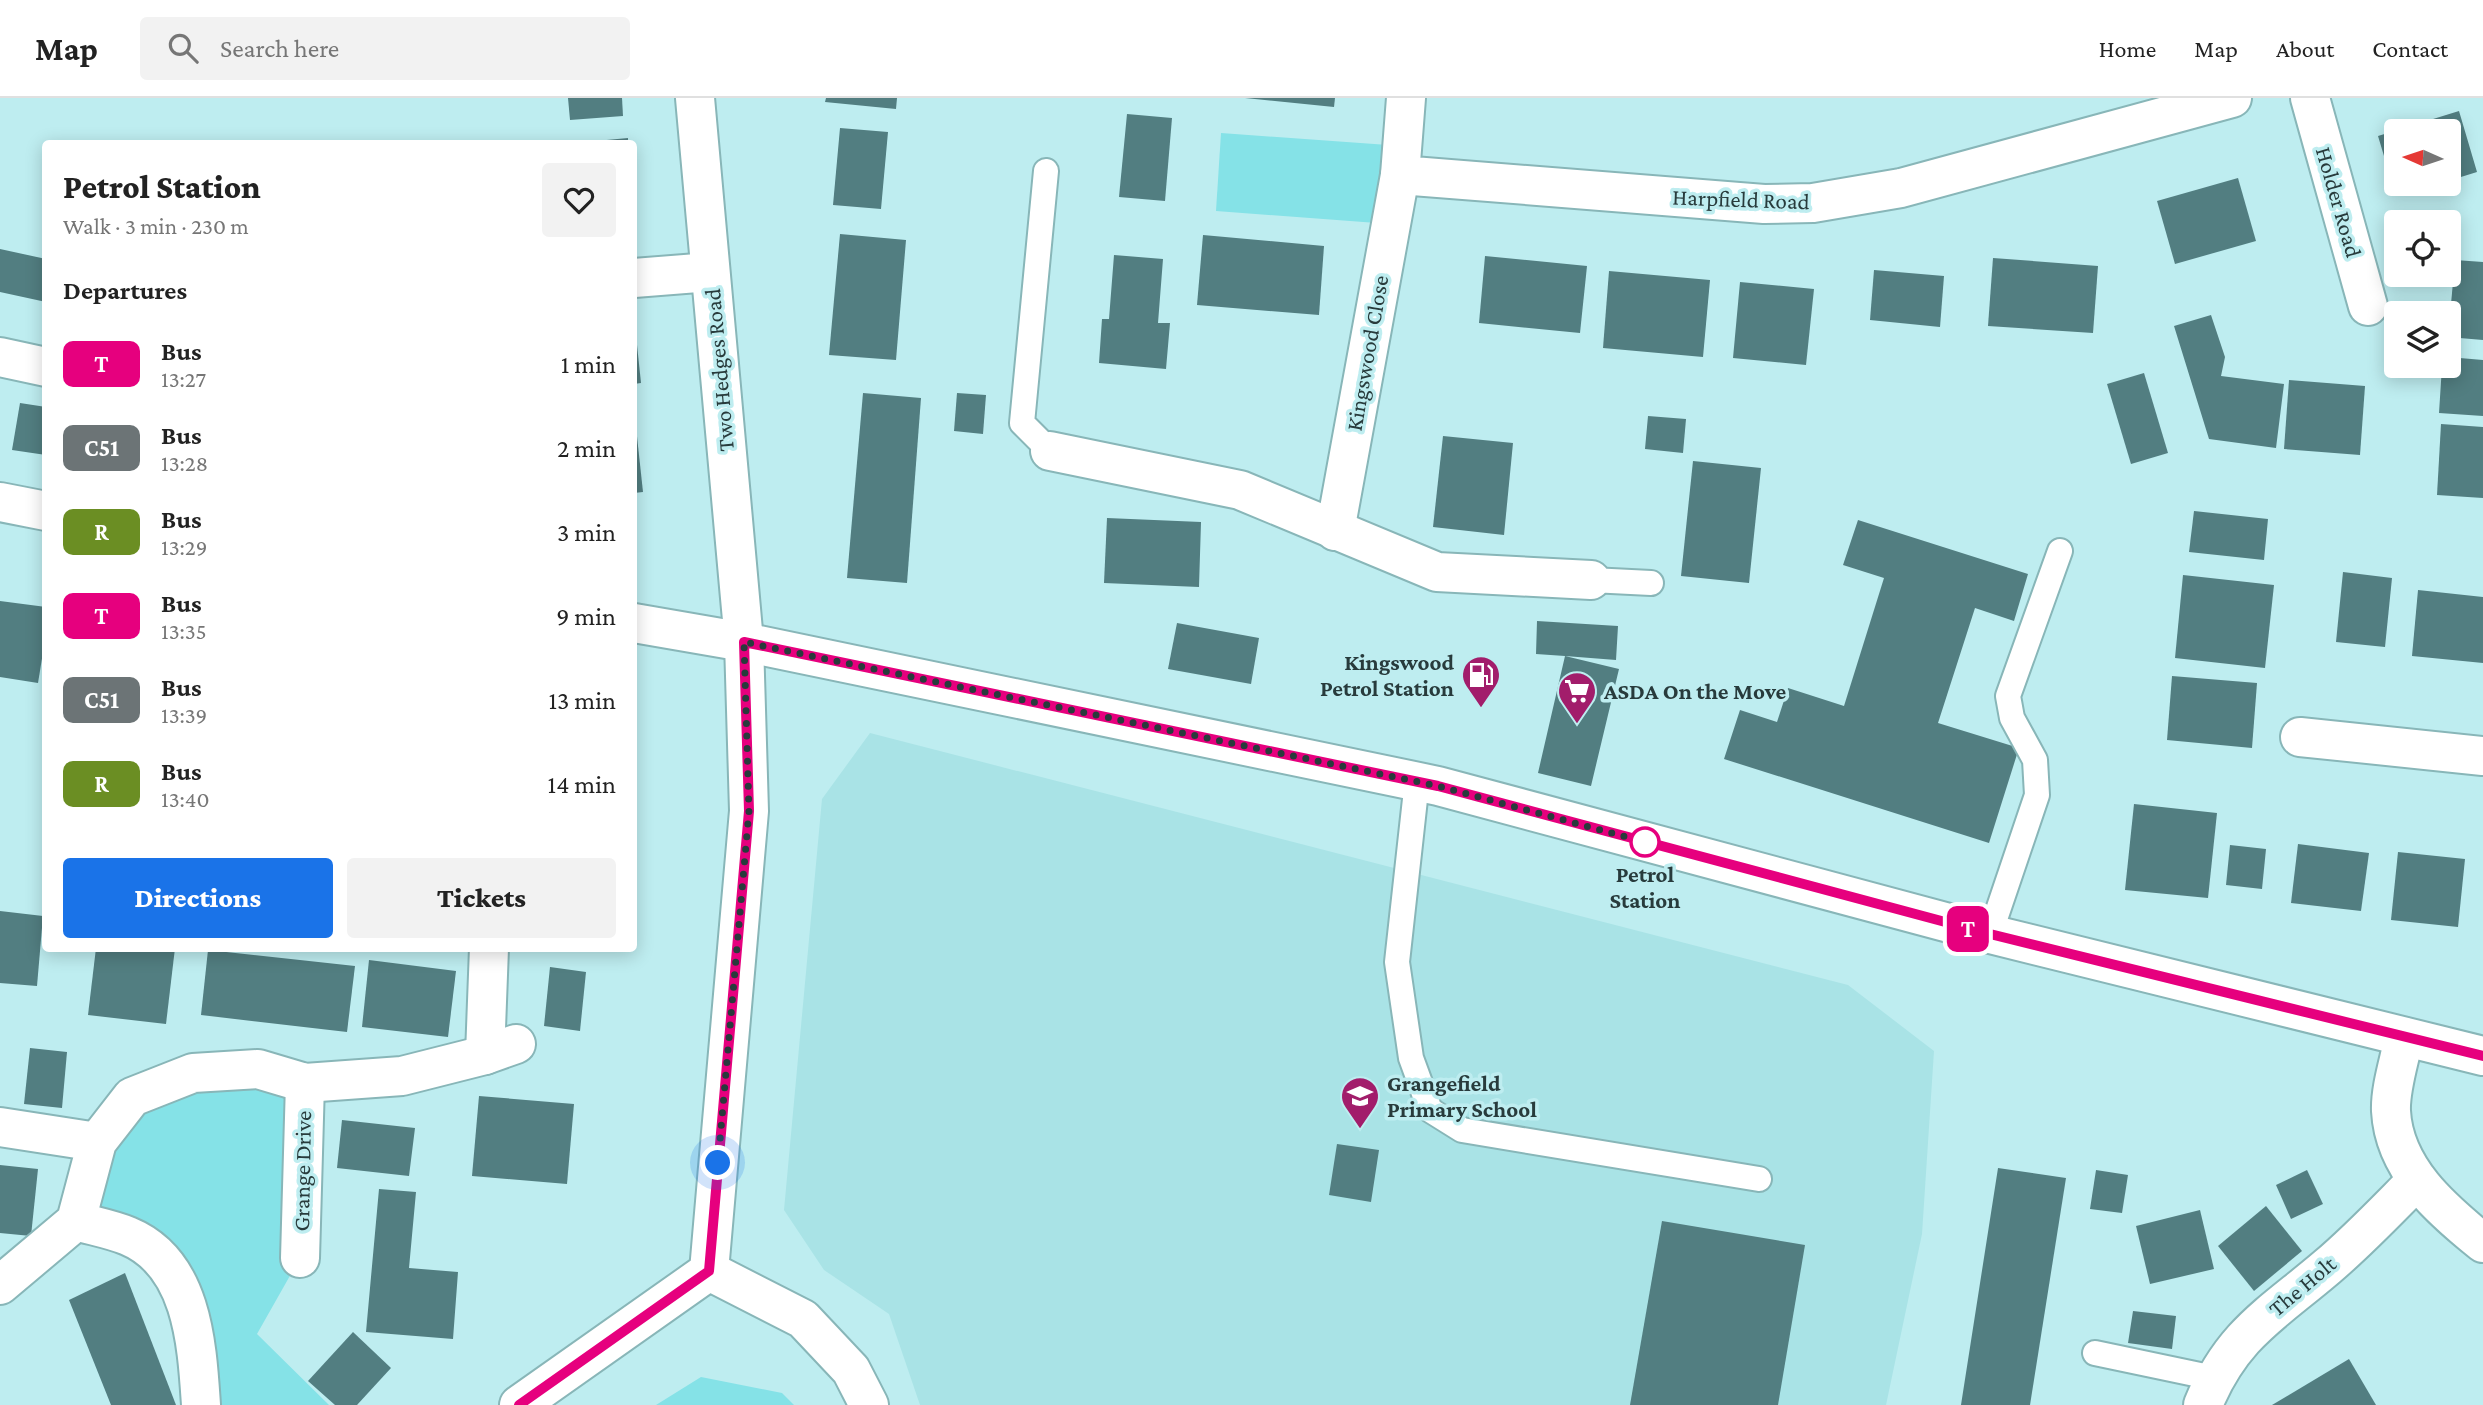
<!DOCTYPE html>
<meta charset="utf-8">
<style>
:root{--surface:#fff;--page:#f2f2f2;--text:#222;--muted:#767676;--line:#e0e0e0;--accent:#1a73e8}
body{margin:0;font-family:"Crimson Pro",serif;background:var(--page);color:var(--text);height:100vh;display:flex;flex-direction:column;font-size:26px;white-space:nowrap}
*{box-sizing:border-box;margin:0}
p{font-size:23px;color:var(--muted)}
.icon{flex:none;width:38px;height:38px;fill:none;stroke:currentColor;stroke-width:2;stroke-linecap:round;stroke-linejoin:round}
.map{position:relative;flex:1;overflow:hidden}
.details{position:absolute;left:42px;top:42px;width:595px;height:812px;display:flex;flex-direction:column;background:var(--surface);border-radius:7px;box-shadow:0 4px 18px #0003}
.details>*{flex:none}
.badge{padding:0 14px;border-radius:10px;font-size:24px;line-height:46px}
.needle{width:46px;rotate:273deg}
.buttons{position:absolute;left:2384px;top:21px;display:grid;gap:14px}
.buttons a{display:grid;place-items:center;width:77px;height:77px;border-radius:7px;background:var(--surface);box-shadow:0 4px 18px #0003;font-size:35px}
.you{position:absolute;width:35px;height:35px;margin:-18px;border:5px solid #fff;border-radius:50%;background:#1a73e8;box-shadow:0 0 0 10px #1a73e833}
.map>.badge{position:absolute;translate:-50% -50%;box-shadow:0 0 0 4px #fff}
h2{padding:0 21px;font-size:26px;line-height:63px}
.round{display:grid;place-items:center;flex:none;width:74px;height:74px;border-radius:7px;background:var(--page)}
.overview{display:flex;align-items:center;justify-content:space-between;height:119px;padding:0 21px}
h1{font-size:33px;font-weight:800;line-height:52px}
.button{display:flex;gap:14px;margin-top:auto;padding:14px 21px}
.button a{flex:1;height:80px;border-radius:7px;background:var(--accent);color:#fff;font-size:28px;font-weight:800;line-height:80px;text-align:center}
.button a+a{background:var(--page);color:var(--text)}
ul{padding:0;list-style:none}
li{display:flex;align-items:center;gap:21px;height:84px;padding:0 21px}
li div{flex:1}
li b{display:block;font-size:26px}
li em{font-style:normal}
li .badge{min-width:77px;font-weight:700;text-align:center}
header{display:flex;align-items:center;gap:42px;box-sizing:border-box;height:98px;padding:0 35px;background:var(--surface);border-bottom:2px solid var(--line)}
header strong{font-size:33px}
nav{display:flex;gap:38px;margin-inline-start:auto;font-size:24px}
.search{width:490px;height:63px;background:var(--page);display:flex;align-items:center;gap:18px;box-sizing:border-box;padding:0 24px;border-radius:7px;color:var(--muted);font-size:26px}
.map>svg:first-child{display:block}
.built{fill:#a9e3e6}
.green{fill:#85e2e7}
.building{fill:#527e81}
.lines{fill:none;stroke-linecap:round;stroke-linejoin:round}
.lane-casing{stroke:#88b6b8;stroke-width:28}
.street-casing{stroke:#88b6b8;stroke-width:42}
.secondary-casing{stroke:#88b6b8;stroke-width:42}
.lane{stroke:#fff;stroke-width:24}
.street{stroke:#fff;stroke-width:38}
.secondary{stroke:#fff;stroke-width:38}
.line-casing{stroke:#fff;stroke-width:16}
.line{stroke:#e6007e;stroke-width:10}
.walk{stroke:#283b3c;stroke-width:7;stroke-dasharray:0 12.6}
.stop-dot{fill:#fff;stroke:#e6007e;stroke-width:3.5}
.labels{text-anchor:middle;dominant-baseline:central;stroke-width:7;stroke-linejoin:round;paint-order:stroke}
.street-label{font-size:23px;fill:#283b3c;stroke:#beedf0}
.poi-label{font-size:23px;font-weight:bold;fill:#283b3c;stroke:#beedf0;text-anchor:start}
.stop-label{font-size:23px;font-weight:bold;fill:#283b3c;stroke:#beedf0}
</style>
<header>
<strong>Map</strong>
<div class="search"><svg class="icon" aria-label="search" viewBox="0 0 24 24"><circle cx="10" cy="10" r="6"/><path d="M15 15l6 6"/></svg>Search here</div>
<nav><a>Home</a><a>Map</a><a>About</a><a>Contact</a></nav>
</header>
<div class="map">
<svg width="2483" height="1307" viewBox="0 0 2483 1307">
<rect width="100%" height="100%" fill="#beedf0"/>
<path class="built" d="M870 635 1848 887 1934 953 1922 1136 1886 1307H920L889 1216 824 1172 784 1112 822 701Z"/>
<g class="green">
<path d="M1221 35 1402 48 1390 126 1216 113Z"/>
<path d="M305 985 300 1160 257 1236 329 1307H201L166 1165 76 1123 132 999Z"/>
<path d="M701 1279 782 1295 794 1307H656Z"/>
</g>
<g class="building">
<path d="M568 0H622L623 18 570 22Z"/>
<path d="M826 0H897L896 11 825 4Z"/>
<path d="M1245 0H1335L1334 9Z"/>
<path d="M2459 13 2477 74 2448 83V33H2396V86H2435L2396 98 2378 38Z"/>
<path d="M1127 16 1172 20 1165 103 1119 99Z"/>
<path d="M840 30 888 34 881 111 833 107Z"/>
<path d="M628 40V46H596V43Z"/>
<path d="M2238 80 2256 143 2175 166 2157 103Z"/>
<path d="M840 136 906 142 896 262 829 257Z"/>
<path d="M1203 137 1324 148 1319 217 1197 207Z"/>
<path d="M0 151 46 161V204L0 194Z"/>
<path d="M1114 157 1163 161 1158 225H1170L1166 271 1099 265 1102 221H1109Z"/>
<path d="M1485 158 1587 168 1580 235 1479 225Z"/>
<path d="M1993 160 2098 168 2093 235 1988 228Z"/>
<path d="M2455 162 2483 164V242L2448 239Z"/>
<path d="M1874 172 1944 178 1940 229 1870 222Z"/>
<path d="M1609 173 1710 182 1703 259 1603 250Z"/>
<path d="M1740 184 1814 191 1806 267 1733 260Z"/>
<path d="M2211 217 2225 259 2221 278 2284 286 2276 350 2209 341 2174 228Z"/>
<path d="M637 247 641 285 634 286V248Z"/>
<path d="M2448 259 2483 262V318L2439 315 2442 268H2448Z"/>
<path d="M2144 275 2168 355 2131 366 2107 286Z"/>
<path d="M2289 282 2365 288 2360 357 2284 351Z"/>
<path d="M863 295 921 300 907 485 847 480Z"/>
<path d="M957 295 986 297 983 336 954 333Z"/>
<path d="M20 305 46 309V357L12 352Z"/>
<path d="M1648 318 1686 321 1683 355 1645 351Z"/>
<path d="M635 320 643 394 634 395V321Z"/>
<path d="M2441 326 2483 329V400L2437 397Z"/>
<path d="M1443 338 1513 345 1504 437 1433 429Z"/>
<path d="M1693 363 1761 370 1749 485 1681 478Z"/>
<path d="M2194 413 2268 421 2264 462 2189 454Z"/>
<path d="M1107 420 1201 424 1199 489 1104 485Z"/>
<path d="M1858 422 2028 476 2014 523 1975 510 1938 625 2019 650 1989 745 1724 661 1740 612 1777 624 1788 590 1844 608 1884 480 1843 467Z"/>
<path d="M2343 474 2392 480 2385 549 2336 544Z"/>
<path d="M2183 477 2274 487 2265 570 2175 560Z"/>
<path d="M2418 492 2483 499V565L2412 558Z"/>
<path d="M0 503 46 509V536L38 585 0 579Z"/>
<path d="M1537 523 1618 528 1616 562 1565 558 1619 571 1591 688 1538 675 1565 558 1536 556Z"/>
<path d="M1177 525 1259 540 1251 586 1168 571Z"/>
<path d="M2172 578 2257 585 2252 650 2167 642Z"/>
<path d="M2134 706 2217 715 2208 800 2125 792Z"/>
<path d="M2298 746 2369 755 2361 813 2291 805Z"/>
<path d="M2230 747 2266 751 2262 791 2226 787Z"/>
<path d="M2398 754 2465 761 2458 829 2391 822Z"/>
<path d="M0 813 43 818 37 888 0 885Z"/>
<path d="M96 850H175L166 926 88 917Z"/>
<path d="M208 852 355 868 347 934 201 917Z"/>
<path d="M369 862 456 873 448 939 362 929Z"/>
<path d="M550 869 586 874 580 933 544 928Z"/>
<path d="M30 950 67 954 62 1010 24 1006Z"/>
<path d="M479 998 574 1006 567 1086 472 1078Z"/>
<path d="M342 1022 415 1030 409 1078 337 1070Z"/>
<path d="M1337 1046 1379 1052 1371 1104 1329 1097Z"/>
<path d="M0 1067 38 1071 31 1138 0 1135Z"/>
<path d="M1998 1070 2066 1080 2030 1307H1961Z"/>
<path d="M2096 1072 2128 1077 2122 1115 2090 1111Z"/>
<path d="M2307 1072 2323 1106 2291 1121 2276 1087Z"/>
<path d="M379 1091 416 1094 409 1170 458 1174 453 1241 366 1234Z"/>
<path d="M2266 1108 2302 1153 2254 1193 2218 1148Z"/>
<path d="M2200 1112 2214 1171 2150 1186 2136 1128Z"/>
<path d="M1662 1123 1805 1147 1778 1307H1630Z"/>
<path d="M125 1175 176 1307H111L69 1202Z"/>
<path d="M2133 1213 2176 1218 2172 1251 2128 1245Z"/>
<path d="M353 1234 391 1270 357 1307H335L308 1283Z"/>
<path d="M2349 1261 2376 1307H2272Z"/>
</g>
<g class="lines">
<defs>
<g id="lane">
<path d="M1046 73 1022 325 1050 353"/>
<path d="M1591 482 1651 485"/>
<path d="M1417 683 1397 864 1411 960 1430 1012 1462 1032 1759 1081"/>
<path d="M1990 836 2037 697 2035 662 2012 620 2008 598 2060 453"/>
<path d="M2095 1255 2214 1280"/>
</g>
<g id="street">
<path d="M1406 0 1400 77 1764 106 1813 105 1901 90 2232 0"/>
<path d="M2310 0 2368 208"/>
<path d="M634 180 710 174"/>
<path d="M0 259 46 269"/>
<path d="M1050 353 1240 392 1437 474 1591 482"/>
<path d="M1335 433 1400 77"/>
<path d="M2300 639 2483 658"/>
<path d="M2404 939C2400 961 2390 990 2391 1013 2394 1071 2441 1111 2483 1145"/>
<path d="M485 957 489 850"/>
<path d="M0 1029 97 1044"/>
<path d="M76 1123C93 1128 111 1131 128 1138 193 1165 197 1247 201 1307"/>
<path d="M300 1160 305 985"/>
<path d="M709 1173 803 1221 851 1272 869 1307"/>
<path d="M0 1187 76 1123 97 1044 132 999 193 975 258 971 305 985 402 978 485 957 516 946"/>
<path d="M2203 1307C2232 1236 2272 1216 2327 1169 2359 1142 2388 1111 2417 1082"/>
</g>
<g id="secondary">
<path d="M0 404 46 413"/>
<path d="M634 525 744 544 1438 688 1990 836 2483 958"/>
<path d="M519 1307 709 1173 749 713 744 544 695 0"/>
</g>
</defs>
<use href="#lane" class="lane-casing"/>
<use href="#street" class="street-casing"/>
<use href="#secondary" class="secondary-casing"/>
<use href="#lane" class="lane"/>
<use href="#street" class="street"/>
<use href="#secondary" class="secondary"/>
</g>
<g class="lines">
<defs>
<path id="line" d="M519 1307 709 1173 749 713 744 544 1438 688 1990 836 2483 958"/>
</defs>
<use href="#line" class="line-casing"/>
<use href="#line" class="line"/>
<path class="walk" d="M718 1065 749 713 744 544 1438 688 1645 744"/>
</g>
<defs>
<symbol id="fuel-pin" viewBox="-11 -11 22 30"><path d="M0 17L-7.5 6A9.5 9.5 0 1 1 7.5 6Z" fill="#a21d6b" stroke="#beedf0"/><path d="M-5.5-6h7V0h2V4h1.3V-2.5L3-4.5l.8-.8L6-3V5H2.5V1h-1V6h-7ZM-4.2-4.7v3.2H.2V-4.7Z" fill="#fff"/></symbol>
<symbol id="supermarket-pin" viewBox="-11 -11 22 30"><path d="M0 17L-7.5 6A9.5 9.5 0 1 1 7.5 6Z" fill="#a21d6b" stroke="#beedf0"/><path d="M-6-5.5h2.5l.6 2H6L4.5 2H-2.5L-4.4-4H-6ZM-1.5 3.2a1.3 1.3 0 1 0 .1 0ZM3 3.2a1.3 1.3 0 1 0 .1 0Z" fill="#fff"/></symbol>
<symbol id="school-pin" viewBox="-11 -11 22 30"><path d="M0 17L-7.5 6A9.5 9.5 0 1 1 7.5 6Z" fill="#a21d6b" stroke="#beedf0"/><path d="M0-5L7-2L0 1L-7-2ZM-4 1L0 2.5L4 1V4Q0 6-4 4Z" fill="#fff"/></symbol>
</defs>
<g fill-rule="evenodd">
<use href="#fuel-pin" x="1459" y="555" width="44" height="60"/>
<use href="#supermarket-pin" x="1555" y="571" width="44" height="60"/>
<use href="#school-pin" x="1338" y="976" width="44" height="60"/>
</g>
<circle class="stop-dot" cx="1645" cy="744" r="14"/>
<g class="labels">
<g class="street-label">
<text transform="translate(1741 101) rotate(2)">Harpfield Road</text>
<text transform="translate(2339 104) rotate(74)">Holder Road</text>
<text transform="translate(1367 255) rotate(-80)">Kingswood Close</text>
<text transform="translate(719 272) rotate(-95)">Two Hedges Road</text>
<text transform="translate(302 1073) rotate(-89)">Grange Drive</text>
<text transform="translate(2302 1188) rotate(-40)">The Holt</text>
</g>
<g class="poi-label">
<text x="1454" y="564" text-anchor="end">Kingswood<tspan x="1454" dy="26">Petrol Station</tspan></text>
<text x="1604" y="593">ASDA On the Move</text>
<text x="1387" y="985">Grangefield<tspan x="1387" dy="26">Primary School</tspan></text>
</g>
<g class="stop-label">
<text x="1645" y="776">Petrol<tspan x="1645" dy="26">Station</tspan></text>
</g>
</g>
</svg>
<div class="buttons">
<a><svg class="needle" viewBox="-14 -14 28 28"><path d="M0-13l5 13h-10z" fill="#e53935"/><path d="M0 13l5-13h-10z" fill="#767676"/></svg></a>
<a><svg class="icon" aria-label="locate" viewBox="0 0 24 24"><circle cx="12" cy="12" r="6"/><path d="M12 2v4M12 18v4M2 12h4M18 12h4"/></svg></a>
<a><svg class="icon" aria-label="layers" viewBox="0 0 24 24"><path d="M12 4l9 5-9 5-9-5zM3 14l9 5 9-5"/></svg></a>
</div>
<div class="you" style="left:718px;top:1065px"></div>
<b class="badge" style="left:1968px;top:831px;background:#e6007e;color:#fff">T</b>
<section class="details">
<div class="overview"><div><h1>Petrol Station</h1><p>Walk · 3 min · 230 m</p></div><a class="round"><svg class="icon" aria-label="heart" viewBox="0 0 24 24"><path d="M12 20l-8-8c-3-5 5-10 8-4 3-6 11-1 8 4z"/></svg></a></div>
<h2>Departures</h2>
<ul>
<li><span class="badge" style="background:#e6007e;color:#fff">T</span><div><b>Bus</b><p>13:27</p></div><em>1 min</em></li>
<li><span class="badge" style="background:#6c7476;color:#fff">C51</span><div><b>Bus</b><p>13:28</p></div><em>2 min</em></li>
<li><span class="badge" style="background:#6b8e23;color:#fff">R</span><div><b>Bus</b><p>13:29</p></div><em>3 min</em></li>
<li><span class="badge" style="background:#e6007e;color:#fff">T</span><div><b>Bus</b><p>13:35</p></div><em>9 min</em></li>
<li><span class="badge" style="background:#6c7476;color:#fff">C51</span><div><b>Bus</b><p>13:39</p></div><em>13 min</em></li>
<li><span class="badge" style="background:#6b8e23;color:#fff">R</span><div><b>Bus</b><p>13:40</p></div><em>14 min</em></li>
</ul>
<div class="button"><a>Directions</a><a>Tickets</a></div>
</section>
</div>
